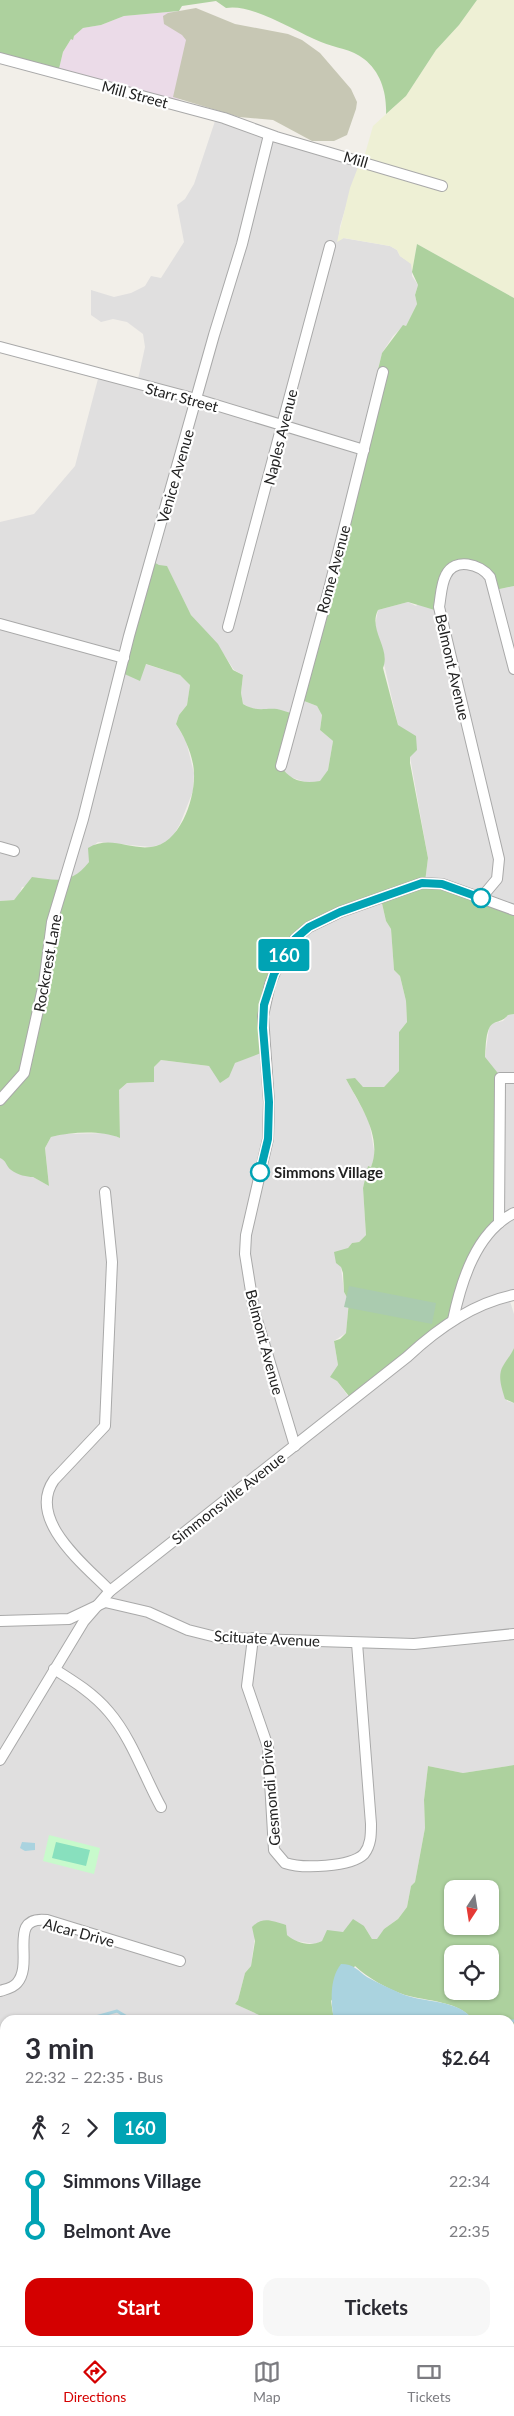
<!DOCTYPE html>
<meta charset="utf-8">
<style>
:root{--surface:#fff;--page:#f7f7f7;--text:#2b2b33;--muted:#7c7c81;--line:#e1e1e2;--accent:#d40000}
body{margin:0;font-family:Lato,sans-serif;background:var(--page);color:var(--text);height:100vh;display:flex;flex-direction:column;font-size:19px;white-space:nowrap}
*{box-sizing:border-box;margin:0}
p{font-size:16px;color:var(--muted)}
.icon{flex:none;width:28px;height:28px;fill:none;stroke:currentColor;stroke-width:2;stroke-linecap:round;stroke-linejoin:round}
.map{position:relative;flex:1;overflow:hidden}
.panel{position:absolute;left:0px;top:2015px;width:515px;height:331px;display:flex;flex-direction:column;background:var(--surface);border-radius:15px 15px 0 0;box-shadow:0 1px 4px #0004}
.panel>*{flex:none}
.badge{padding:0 10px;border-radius:4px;font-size:18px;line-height:32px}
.needle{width:32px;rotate:192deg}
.controls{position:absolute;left:444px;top:1880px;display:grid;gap:10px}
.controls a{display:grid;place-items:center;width:55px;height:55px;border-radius:10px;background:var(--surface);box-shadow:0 1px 4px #0004;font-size:25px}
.map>.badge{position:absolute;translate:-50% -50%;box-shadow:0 0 0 2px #fff}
.legs{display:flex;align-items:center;gap:8px;height:55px;padding:0 25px;font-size:16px}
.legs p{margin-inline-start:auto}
.headline{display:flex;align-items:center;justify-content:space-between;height:85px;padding:0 25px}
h1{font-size:28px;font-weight:700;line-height:38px}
.primary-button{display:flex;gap:10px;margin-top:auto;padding:10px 25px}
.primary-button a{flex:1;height:58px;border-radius:15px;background:var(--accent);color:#fff;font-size:20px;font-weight:700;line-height:58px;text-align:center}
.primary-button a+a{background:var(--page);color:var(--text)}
ul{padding:0 25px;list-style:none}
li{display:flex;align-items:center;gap:18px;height:50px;font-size:19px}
li i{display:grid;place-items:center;width:8px;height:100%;margin:0 6px;background:currentColor}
li i::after{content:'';width:12px;height:12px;margin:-6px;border:4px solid;border-radius:50%;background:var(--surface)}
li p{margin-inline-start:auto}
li:first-child i{background:linear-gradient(#0000 50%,currentColor 0)}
li:last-child i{background:linear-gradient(currentColor 50%,#0000 0)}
.tabs{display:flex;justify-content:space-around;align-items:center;height:70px;border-top:1px solid var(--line);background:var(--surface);font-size:14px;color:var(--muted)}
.tabs a{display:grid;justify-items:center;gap:2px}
.tabs .active{color:var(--accent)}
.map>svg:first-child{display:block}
.residential{fill:#e0dfdf}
.commercial{fill:#f2dad9}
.industrial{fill:#ebdbe8}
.construction{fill:#c7c7b4}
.farmland{fill:#eef0d5}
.forest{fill:#add19e;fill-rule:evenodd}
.cemetery{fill:#aacbaf}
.park{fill:#c8facc}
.pitch{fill:#88e0be}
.water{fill:#aad3df}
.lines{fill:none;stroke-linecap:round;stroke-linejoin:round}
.stream{stroke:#aad3df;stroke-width:3}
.minor-casing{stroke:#a9a9a9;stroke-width:12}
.minor{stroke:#fff;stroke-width:10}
.line-1-casing{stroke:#fff;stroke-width:11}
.line-1{stroke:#00a3b4;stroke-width:8}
.stop-1-dot{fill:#fff;stroke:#00a3b4;stroke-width:2.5}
.labels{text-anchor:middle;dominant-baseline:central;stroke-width:4.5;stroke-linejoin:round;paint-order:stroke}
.street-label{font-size:15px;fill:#222;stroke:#fff}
.stop-label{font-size:15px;font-weight:bold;fill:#222;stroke:#fff;text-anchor:start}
</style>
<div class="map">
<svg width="514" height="2346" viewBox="0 0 514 2346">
<rect width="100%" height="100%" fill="#f2efe9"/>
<g class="residential">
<path d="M216 118 360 162 340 226 338 241 343 238 390 246 397 250 400 256 412 264V276L418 285 415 295 417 304 406 326H403L393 336 382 353 299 699 317 706 322 714 320 730 333 741 328 770 320 782 308 783 287 776 280 765 275 709 268 711 251 708 243 704 241 693 243 675 234 670 217 644 191 615 167 567 120 672 135 678 145 664 180 675 190 685 187 705 179 715 176 724 186 741 194 773 193 791 180 824 173 836 166 843 151 847 98 842 89 849V862L83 870 68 880 22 887 19 895 14 900 0 901V522L34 514 75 466 99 375 137 384 145 347 143 334 127 322 113 319 101 322 91 315V290L114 297 131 293 145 286 151 276 161 278 184 242 177 205 185 199 194 184Z"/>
<path d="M455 567 483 571 495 590 514 586V911L425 882 428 858 410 757 398 725 375 625 378 610 408 602 416 606Z"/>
<path d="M381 899 386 921 391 929 394 970 400 976 406 1001 407 1022 399 1032V1071L384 1087H363L346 1079 369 1121 375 1156 371 1167 369 1166 363 1188 366 1235 359 1242 352 1243 348 1248 341 1267 344 1292 349 1301 346 1333 334 1341 338 1365 337 1381 351 1400 485 1057 489 1028 493 1023 503 1021 508 1015 514 1014V1296L509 1298 514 1314V1348L510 1358 503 1366 507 1401 514 1403V1765L463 1773 428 1766 424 1800 425 1828 415 1882 411 1886 407 1907 398 1919 384 1929 378 1939H372L364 1926 347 1930 315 1944 295 1941 287 1935 255 1936 251 1966 245 1973 238 2000 235 2004 270 2020H5V2239L0 2240V1158L4 1159 11 1170 33 1177 49 1186 45 1148 51 1137 63 1134 108 1133 120 1138 119 1090 127 1083 154 1082V1067L161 1060 209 1066 215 1072 217 1078 235 1063 246 1058 268 987 307 928Z"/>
<path d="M510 2051H514V2167H511Z"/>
<path d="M5 2303V2341H506V2346H0V2304Z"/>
</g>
<path class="commercial" d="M5 2239V2303L0 2304V2240Z"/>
<path class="industrial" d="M179 11 193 15 185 74 178 106 58 73 63 52 71 39H73L74 36 83 28 101 25 124 16Z"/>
<path class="construction" d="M196 8 235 24 288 34 302 40 320 53 351 89 357 102 356 109 347 135 334 141H312L273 120 239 117 173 97 186 40 182 35 164 24 163 16 168 13Z"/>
<path class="farmland" d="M477 0H514V298L417 244 412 272 411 264 400 256 397 250 390 246 344 238 337 242 350 188 360 162 363 161 373 126 406 96 436 50 459 25Z"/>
<g class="forest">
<path d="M0 0H477L459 25 436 50 406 96 386 114C387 94 381 72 364 59 352 49 335 48 321 42 296 32 252 3 226 8L216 1 182 6 179 11 124 16 101 25 83 28 74 36 73 40 71 39 63 52 58 73 0 58Z"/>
<path d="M417 244 514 298V586L495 590C479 563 474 564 446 574L438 611 408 602 378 610C368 630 391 648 383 668L398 725 416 736 417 750 410 757V763L428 858 425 882 514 911V1014L508 1015C503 1021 501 1020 494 1023 485 1027 486 1048 485 1057L501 1077 498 1216 486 1237 454 1316 352 1400 337 1381 330 1377 338 1365 334 1341 340 1339 346 1333 349 1301 344 1292 343 1273 341 1267 336 1263 334 1252 348 1248 352 1243 359 1242 366 1235 363 1188 368 1166 371 1167C383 1137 360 1105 346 1079L355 1078 363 1087H384L399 1071V1032L407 1022 406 1001 400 976 394 970 391 929 386 921 381 899 307 928 273 974 261 1053 235 1063 229 1077 220 1083 209 1066 161 1060 154 1067V1082L127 1083 119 1090 120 1138C100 1130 72 1132 51 1137L45 1148 49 1186 33 1177C27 1177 18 1175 11 1170 6 1166 6 1160 0 1158V901L14 900 32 877C57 880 71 885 89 862L88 848C110 835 129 850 151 847 180 844 195 799 194 774 194 758 185 737 176 724L179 715 187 705 190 685 180 675 146 664 140 681 120 672 150 560 159 565 167 566 191 615 218 644 233 670 243 675 241 693 243 704C257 712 263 708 277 709 282 710 288 712 293 714L280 765C290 781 303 784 320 781L328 770 333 741 320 730 322 715 317 706 299 699 382 353 403 325 406 326 417 304 415 295 418 285 412 272Z"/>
<path d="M514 1348V1403L505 1399C502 1389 497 1376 503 1366 507 1359 511 1355 514 1348Z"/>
<path d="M514 1765V2051H510V2020H473C460 2001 426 2001 405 1995 387 1989 368 1978 355 1966L331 2001 334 2020H270L235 2004 238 2000 245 1973 251 1966 255 1941 252 1927C263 1916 272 1921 286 1925L287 1935C297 1943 310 1947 322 1941L327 1930 343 1932 353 1919 364 1926 372 1939H377L384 1929 398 1919 407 1907 411 1886 415 1882 425 1828 424 1800 428 1766 463 1773ZM452 1889H490V1926H452ZM452 1954H490V1991H452Z"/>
<path d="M510 2167H514V2346H506V2341H510Z"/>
</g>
<path class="cemetery" d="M349 1286 436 1303 432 1324 344 1307Z"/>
<path class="park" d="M49 1835 100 1848 94 1874 43 1861Z"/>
<path class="pitch" d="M56 1842 90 1850 86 1866 52 1858Z"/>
<g class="water">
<path d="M22 1842 35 1843V1850L25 1851 20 1848Z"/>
<path d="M341 1964C354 1964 357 1970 367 1977 378 1983 391 1989 402 1994 423 2003 459 1999 473 2020H334C331 2003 329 1979 341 1964Z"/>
</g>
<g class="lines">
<g class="stream">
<path d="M85 2020 117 2011 132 2020"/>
<path d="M510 2021H514"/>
<path d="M0 2076 5 2072"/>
</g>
<defs>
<g id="minor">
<path d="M0 58 224 118 276 137 442 186"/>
<path d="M0 347 196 399 364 450"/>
<path d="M0 624 124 658"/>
<path d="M228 627 330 246"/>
<path d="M514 669 490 577C480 564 455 557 446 575 441 584 441 596 439 607L499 859 497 879 481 898 514 910"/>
<path d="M281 766 329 589 383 372"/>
<path d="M0 847 14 851"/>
<path d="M0 1100 24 1073 44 983 52 922 83 819 129 636 214 335 242 244 269 135"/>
<path d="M105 1192 112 1262 105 1426 54 1480C26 1520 86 1566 110 1591"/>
<path d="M499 1223 500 1078H514"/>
<path d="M453 1320C461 1282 476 1232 514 1213"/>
<path d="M295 1446 254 1310 245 1254 246 1235 268 1139 269 1102 263 1016 270 984 279 963 295 939 309 927 340 912 422 883 442 884 481 898"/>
<path d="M0 1621 69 1619 105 1602 148 1612 188 1630 220 1638 414 1644 514 1634"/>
<path d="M253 1638 247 1686 268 1747 274 1850 285 1863C302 1869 351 1867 364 1854 371 1845 371 1835 371 1824L357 1643"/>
<path d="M54 1669C75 1682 94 1694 109 1712 132 1739 144 1776 161 1807"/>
<path d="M0 1760 84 1621 110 1591 407 1357C437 1329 473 1303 514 1295"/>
<path d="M0 1991C6 1989 13 1988 17 1983 35 1963 6 1915 47 1920L180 1961"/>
<path d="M510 2120 514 2121"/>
<path d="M0 2186 5 2185"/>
<path d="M340 2341 341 2346"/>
<path d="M454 2341V2346"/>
<path d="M146 2346 152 2341"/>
</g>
</defs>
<use href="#minor" class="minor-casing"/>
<use href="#minor" class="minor"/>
</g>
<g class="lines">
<defs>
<path id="line-1" d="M260 1172 268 1139 269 1102 263 1028 264 1005 274 974 295 939 309 927 340 912 422 883 442 884 481 898"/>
</defs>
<use href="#line-1" class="line-1-casing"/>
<use href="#line-1" class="line-1"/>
</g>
<g class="stop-1-dot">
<circle cx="481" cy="898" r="9"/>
<circle cx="260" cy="1172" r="9"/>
</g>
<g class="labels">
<g class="street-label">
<text transform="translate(135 94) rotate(15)">Mill Street</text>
<text transform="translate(356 159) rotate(16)">Mill</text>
<text transform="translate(182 397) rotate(15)">Starr Street</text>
<text transform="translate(280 437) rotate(-76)">Naples Avenue</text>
<text transform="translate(175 476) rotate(-74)">Venice Avenue</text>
<text transform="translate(333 569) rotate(-75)">Rome Avenue</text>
<text transform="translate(453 667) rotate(77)">Belmont Avenue</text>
<text transform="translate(47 963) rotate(-80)">Rockcrest Lane</text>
<text transform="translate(265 1342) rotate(75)">Belmont Avenue</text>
<text transform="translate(228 1498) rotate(-38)">Simmonsville Avenue</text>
<text transform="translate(267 1638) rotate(3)">Scituate Avenue</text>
<text transform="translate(270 1793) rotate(-95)">Gesmondi Drive</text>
<text transform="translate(79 1932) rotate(15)">Alcar Drive</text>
</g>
<g class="stop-label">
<text x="274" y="1172">Simmons Village</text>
</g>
</g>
</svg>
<div class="controls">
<a><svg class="needle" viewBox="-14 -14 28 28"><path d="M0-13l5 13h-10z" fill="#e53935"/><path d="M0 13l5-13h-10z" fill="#7c7c81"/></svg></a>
<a><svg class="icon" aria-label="locate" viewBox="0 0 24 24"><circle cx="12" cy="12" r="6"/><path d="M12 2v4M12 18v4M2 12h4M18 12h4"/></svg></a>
</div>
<b class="badge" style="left:284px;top:955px;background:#00a3b4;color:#fff">160</b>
<section class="panel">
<div class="headline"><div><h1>3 min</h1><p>22:32 – 22:35 · Bus</p></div><b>$2.64</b></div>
<div class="legs"><svg class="icon" aria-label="walk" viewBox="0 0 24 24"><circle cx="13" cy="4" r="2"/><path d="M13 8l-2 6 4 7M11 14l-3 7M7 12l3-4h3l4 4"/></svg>2<svg class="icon" aria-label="forward" viewBox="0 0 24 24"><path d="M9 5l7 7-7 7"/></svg><b class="badge" style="background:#00a3b4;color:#fff">160</b></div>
<ul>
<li><i style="color:#00a3b4"></i><b>Simmons Village</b><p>22:34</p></li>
<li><i style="color:#00a3b4"></i><b>Belmont Ave</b><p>22:35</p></li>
</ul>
<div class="primary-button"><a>Start</a><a>Tickets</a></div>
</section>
</div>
<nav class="tabs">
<a class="active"><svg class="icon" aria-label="directions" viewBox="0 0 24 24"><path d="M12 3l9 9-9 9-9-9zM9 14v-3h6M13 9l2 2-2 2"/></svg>Directions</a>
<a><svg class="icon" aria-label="map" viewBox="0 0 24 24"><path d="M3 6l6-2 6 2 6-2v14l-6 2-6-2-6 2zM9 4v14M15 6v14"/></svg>Map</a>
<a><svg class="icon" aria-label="tickets" viewBox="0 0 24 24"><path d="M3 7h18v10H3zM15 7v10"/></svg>Tickets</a>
</nav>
